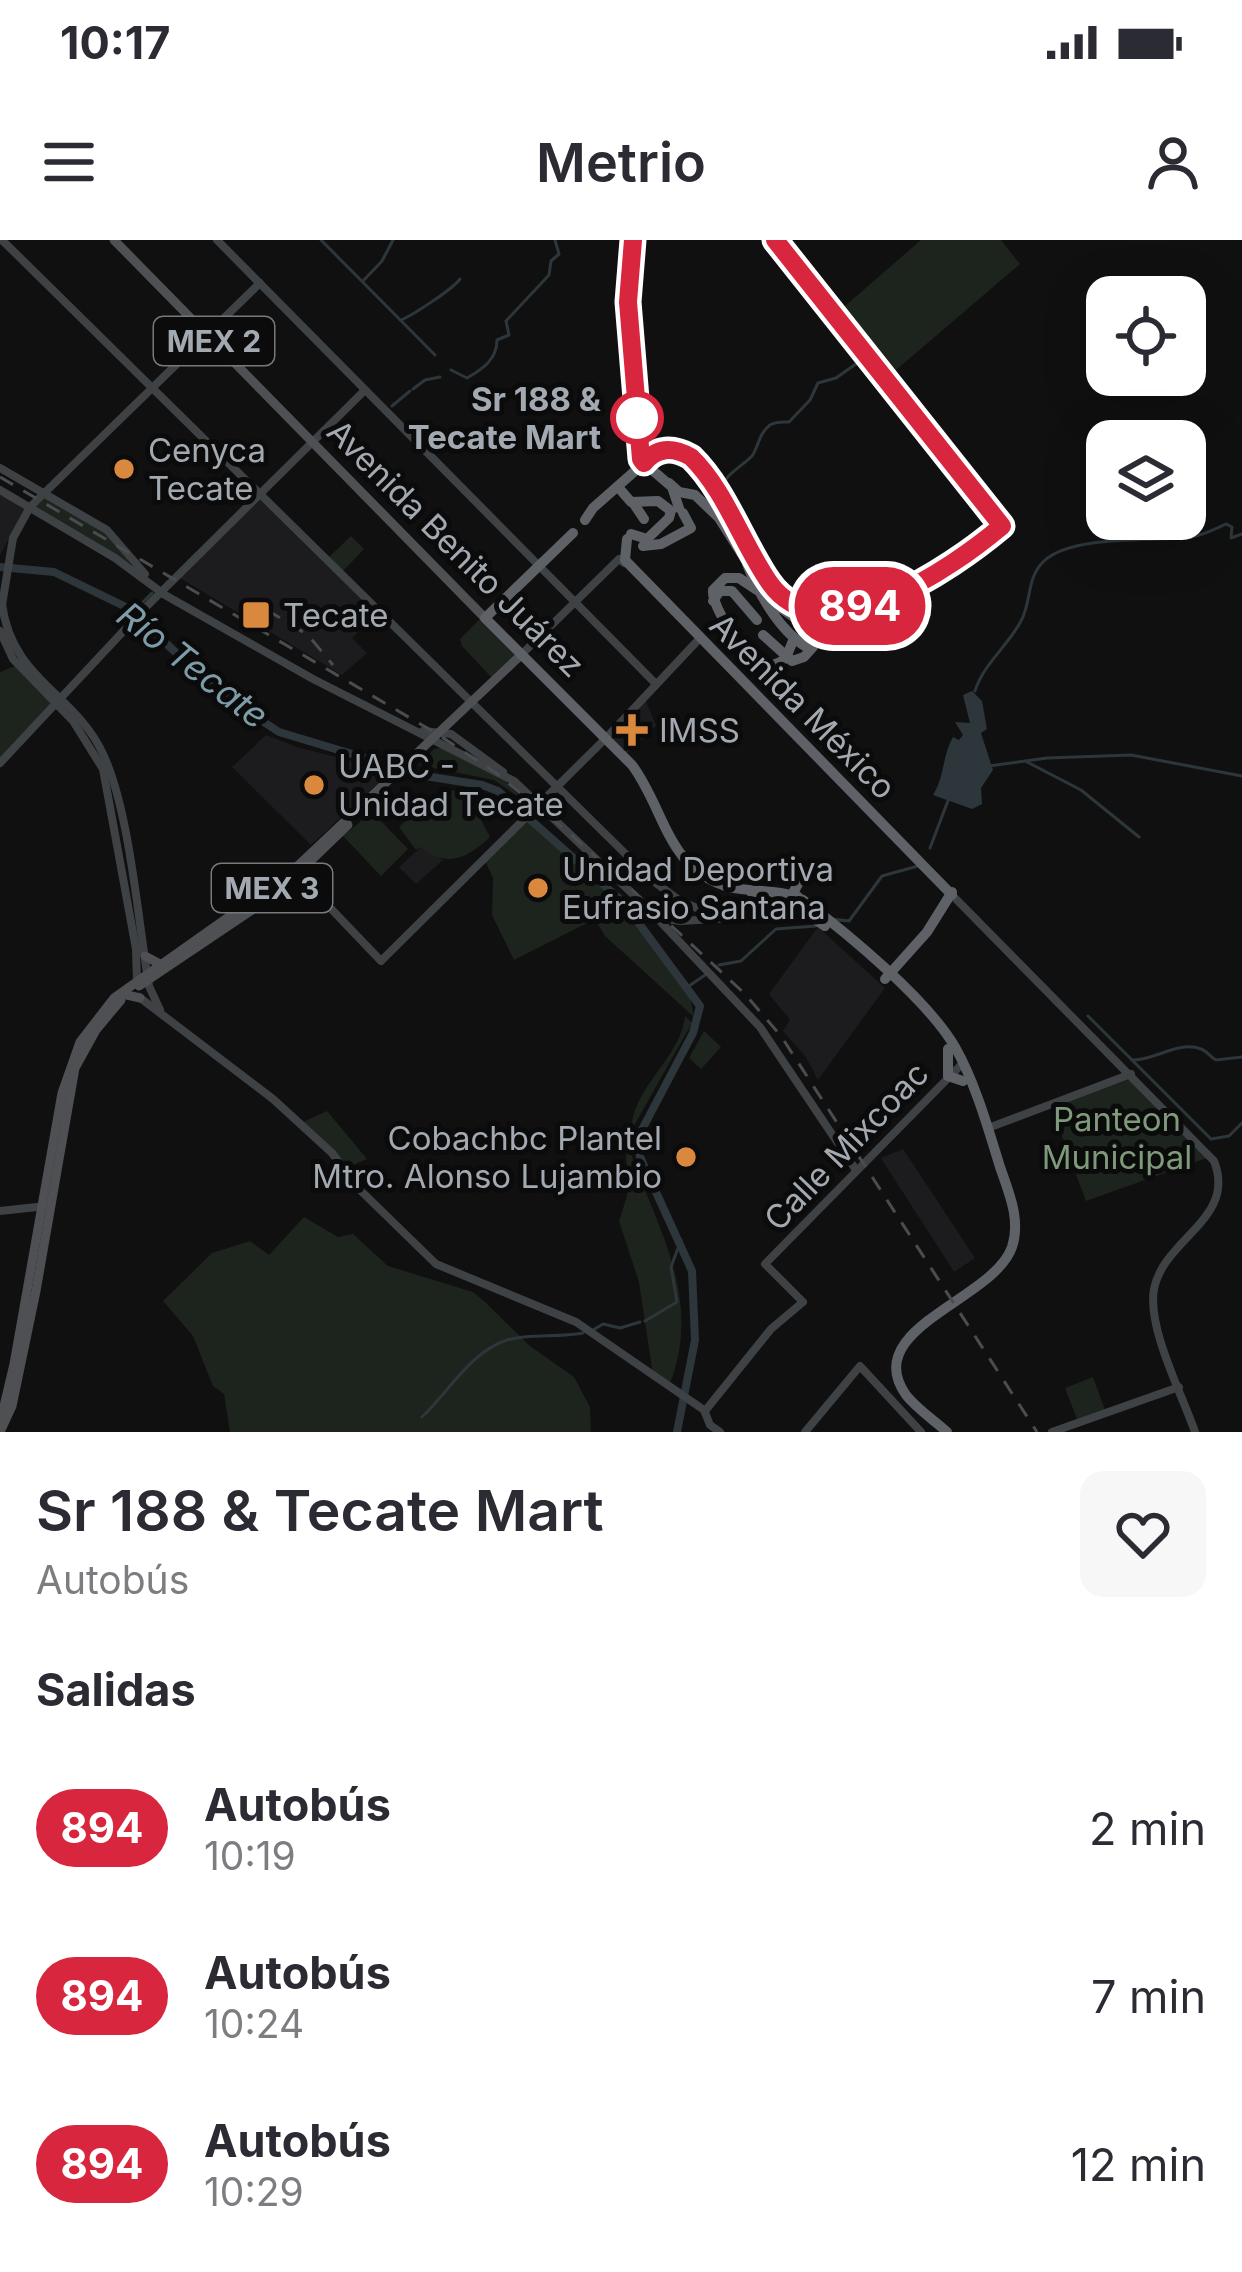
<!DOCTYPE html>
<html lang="es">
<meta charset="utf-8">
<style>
:root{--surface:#fff;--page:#f7f7f7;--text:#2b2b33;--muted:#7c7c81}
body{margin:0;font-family:Inter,sans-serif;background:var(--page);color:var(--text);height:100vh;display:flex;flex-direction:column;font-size:45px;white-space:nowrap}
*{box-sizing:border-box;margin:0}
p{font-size:39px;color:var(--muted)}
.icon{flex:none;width:66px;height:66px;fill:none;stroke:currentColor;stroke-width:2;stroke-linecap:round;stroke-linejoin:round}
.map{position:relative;height:1192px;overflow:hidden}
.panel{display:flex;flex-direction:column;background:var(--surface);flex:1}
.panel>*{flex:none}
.badge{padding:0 24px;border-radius:39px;font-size:42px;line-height:78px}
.tools{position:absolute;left:1086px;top:36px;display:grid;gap:24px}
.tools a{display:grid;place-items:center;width:120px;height:120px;border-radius:24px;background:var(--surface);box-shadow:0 12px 48px #0002;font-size:60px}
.map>.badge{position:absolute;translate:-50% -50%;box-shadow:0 0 0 6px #fff}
h2{padding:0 36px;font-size:45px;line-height:108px}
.round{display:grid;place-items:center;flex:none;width:126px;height:126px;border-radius:24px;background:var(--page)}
.headline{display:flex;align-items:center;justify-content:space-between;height:204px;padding:0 36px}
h1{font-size:57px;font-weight:600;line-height:90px}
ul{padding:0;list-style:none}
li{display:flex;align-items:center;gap:36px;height:168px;padding:0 36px}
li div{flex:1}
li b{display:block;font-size:45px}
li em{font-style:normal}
li .badge{min-width:132px;font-weight:700;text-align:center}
.status{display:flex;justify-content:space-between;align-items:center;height:84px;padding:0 60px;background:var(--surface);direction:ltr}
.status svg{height:33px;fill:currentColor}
header{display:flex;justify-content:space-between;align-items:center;height:156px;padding:0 36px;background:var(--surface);font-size:54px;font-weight:600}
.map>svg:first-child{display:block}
.built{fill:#1c1c1e}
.green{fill:#1d231d}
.water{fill:#2d363a}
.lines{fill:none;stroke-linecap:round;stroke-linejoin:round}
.stream{stroke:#2d363a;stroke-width:3}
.river{stroke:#2d363a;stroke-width:8}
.secondary{stroke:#3f4245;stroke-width:8}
.primary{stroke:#4e5054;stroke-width:9}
.highway{stroke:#5e6166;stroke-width:10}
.rail{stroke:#4a4d50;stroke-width:3;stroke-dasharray:15 12;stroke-linecap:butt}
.line-casing{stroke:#fff;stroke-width:27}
.line{stroke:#d7263d;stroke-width:18}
.stop-dot{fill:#fff;stroke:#d7263d;stroke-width:6}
.poi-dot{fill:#da883e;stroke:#0b0b0c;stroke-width:4.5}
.labels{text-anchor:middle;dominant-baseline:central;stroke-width:10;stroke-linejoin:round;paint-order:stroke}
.shield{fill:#0b0b0c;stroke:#757a7f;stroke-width:3}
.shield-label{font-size:30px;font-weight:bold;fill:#a3a9b0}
.stop-label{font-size:33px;font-weight:bold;fill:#a3a9b0;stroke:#0b0b0c;text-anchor:end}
.poi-label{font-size:33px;fill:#a3a9b0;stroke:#0b0b0c;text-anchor:start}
.street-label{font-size:33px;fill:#a3a9b0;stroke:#0b0b0c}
.park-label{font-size:33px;fill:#7f997b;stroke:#0b0b0c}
.water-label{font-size:36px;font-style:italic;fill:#7d9ca8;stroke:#0b0b0c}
</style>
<div class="status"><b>10:17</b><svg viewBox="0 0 49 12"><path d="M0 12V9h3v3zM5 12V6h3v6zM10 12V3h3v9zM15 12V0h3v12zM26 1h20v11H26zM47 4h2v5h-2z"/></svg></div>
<header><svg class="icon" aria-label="menu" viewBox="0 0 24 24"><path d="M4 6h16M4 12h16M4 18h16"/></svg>Metrio<svg class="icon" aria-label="person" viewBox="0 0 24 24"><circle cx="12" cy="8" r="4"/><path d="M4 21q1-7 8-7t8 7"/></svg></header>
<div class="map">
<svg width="1242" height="1192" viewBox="0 0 1242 1192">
<rect width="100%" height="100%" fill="#101011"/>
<g class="built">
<path d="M0 254 25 269 0 315Z"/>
<path d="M259 259 376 374 352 398 367 413 342 435 180 338Z"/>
<path d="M646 461 656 486 627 513 611 497Z"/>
<path d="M266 495 297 507 391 531 311 605 232 527Z"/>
<path d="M421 607 443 620 416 644 399 627Z"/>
<path d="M818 687 885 748 818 840 806 817 783 791 790 780 769 754Z"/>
<path d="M903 909 975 1018 954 1032 881 918Z"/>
</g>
<g class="green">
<path d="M921 0H1001L1020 24 889 136 838 72Z"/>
<path d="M47 256 108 293 131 325 35 267Z"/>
<path d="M351 296 364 309 343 331 329 317Z"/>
<path d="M481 378 517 415 492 438 462 406 460 399Z"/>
<path d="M15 426 53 464 0 519V432Z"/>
<path d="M444 507 504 540 533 567 494 540 418 525 434 509Z"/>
<path d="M449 550 460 552 471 564 466 572 474 566 490 597C470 616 447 630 421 607L416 610 399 587 427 562 435 569 430 561Z"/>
<path d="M372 572 408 609 381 636 343 596Z"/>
<path d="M527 580 621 666 690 756 694 777 605 696 573 643 593 680 514 720 492 675 493 638 485 621Z"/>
<path d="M685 776 692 783 631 891C632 847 681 818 685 776Z"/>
<path d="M704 791 721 807 701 829 689 818Z"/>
<path d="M1130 839 1207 918 1086 961 1051 867Z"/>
<path d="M327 871 367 919 348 927 303 882Z"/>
<path d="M626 900C654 984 705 1056 669 1146L653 1135 639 1042 619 981 627 956Z"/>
<path d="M304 977 338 997 353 994 388 1026 473 1052 485 1062 530 1106 574 1137 590 1167 591 1192H230L224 1154 213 1146 193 1096 163 1061 212 1013 250 1001 269 1015Z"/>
<path d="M1093 1137 1105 1170 1077 1179 1065 1148Z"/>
</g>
<path class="water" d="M972 451 982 461 987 489 981 493 993 530 981 548 982 564 972 569 933 555C945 536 942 516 953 497L959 500 963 495 955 482 970 483 963 455Z"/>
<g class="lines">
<g class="stream">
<path d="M321 0 435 115"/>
<path d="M363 41 382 21 393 0"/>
<path d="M401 80C411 76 452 50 460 39"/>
<path d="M451 130 467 138C483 129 497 119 497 100L509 95 506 81 549 35 551 21 559 14 555 0"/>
<path d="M413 149 425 140 440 137"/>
<path d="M392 166 410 151"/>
<path d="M721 259C718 236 741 228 752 216 758 208 759 193 770 185 777 181 782 182 789 182L810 160 818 143 836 138 863 119"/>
<path d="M141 364 152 353"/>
<path d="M132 371 139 366"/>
<path d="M975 451C984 423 1008 406 1021 381 1032 361 1026 338 1044 321 1073 294 1153 302 1191 297 1204 295 1215 289 1226 284L1232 287 1231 298 1242 294"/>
<path d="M1027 522 1081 550 1139 597"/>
<path d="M989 526 1047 518 1131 515 1242 536"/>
<path d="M930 608 949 558"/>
<path d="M831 679 849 681 882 636 918 626"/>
<path d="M719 725 741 721 776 689 816 686"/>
<path d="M689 746 705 735"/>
<path d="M1088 776 1211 899 1229 896 1242 883"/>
<path d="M1132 820C1154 821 1179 800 1201 809 1207 811 1210 817 1216 820L1242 817"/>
<path d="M645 1081 677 1062 671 1027 681 1000"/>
<path d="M593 1090 603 1084 620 1088 640 1082"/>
<path d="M422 1177C448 1153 470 1112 507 1100 529 1093 558 1098 583 1093"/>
</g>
<path class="river" d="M0 327 54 332 130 369 214 449 279 492 425 536 482 545 498 551 623 662 700 766 693 793 637 899 640 917 692 1031 695 1100 677 1192"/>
<g class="secondary">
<path d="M2 0 652 640 680 661 721 678"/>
<path d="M217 0 656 444"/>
<path d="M644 222C658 207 673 207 691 217L773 348C784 359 798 370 814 373 867 383 963 319 1002 286L775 0"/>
<path d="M0 228 107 290 145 334"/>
<path d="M0 250 115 318 165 355 313 439 514 541"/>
<path d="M2 364C12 441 76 453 104 516 130 574 138 681 149 746L160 770"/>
<path d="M2 365 13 298 30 267 260 43"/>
<path d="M0 391 13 419 73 481 103 529 136 709 137 742"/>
<path d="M522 414 619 319 624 323"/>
<path d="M423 491 451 494 503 532"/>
<path d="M0 523 145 368 365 150"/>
<path d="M515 542 657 677 680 681 786 675"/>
<path d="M295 631 381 721 606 498 701 397"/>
<path d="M952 655 1214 921C1237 979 1164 998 1154 1049 1147 1088 1182 1154 1195 1192"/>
<path d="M746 676 784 653"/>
<path d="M657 678 760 787 856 930"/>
<path d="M139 757 273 859 332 913 359 949 436 1024 576 1082 704 1170 710 1185 720 1192"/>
<path d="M988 888 1131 834"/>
<path d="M0 971 46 966"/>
<path d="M705 1171 771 1089 803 1062 765 1024 963 823"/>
<path d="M805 1192 860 1126 921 1192"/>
<path d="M1052 1192 1179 1147"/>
</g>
<g class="primary">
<path d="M114 0 485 378"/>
<path d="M145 716 160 724"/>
<path d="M139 746 276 654 348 585"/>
<path d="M127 755 140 758"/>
<path d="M0 1183 14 1124 62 853 80 802 114 758 288 635 522 414"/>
<path d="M0 1192 12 1166 36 1051 75 828 96 790 121 760"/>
</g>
<g class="highway">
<path d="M633 0 629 62 639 207 644 223"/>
<path d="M644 223 672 247 679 268"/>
<path d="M669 243 679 252 695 255 719 278 766 352 778 366 816 393 815 404 808 408C780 392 758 353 747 324"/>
<path d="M618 247 631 262 658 261 671 271 669 278 647 299 631 294"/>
<path d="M634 264 644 279"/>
<path d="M585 280 593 268 644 223"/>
<path d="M573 293 485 378 632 525C665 569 667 630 729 647 755 653 778 648 803 660 848 694 927 759 955 807 975 842 988 888 1000 927 1009 953 1021 980 1012 1007 994 1060 859 1088 906 1155 917 1169 934 1180 947 1192"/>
<path d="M627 299 625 320 952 655"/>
<path d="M643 306 661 304 691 288 683 273"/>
<path d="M757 350 739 338H725L713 350C711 368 749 423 768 425 777 425 780 422 786 418L794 398"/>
<path d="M713 361 720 351H732L757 380"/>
<path d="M763 395 792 421 804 417 813 407"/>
<path d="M751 652 786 672 810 676 825 686"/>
<path d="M798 657 793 653 799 642"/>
<path d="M885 739 927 692 952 652"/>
<path d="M948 809V836L963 841"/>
</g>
<g class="rail">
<path d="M0 237 434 492 496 533 567 591 663 678 744 753 781 796 1037 1192"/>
<path d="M267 370 308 395 333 425"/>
</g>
</g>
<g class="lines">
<defs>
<path id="line" d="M633 0 628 62 641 219 644 223C657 207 673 207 691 217 725 250 742 303 769 342 822 419 952 328 1002 286L775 0"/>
</defs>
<use href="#line" class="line-casing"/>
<use href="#line" class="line"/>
</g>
<circle class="stop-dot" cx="637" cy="178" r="24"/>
<g class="poi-dot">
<circle cx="124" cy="229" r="12"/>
<rect x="241" y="360" width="30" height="30" rx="6"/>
<path d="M626 472h12v12h12v12h-12v12h-12v-12h-12v-12h12z"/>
<circle cx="314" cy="545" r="12"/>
<circle cx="538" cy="648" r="12"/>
<circle cx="686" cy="917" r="12"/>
</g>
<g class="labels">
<g class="shield">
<rect x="154" y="77" width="120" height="48" rx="9"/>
<rect x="212" y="624" width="120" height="48" rx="9"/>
</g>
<g class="shield-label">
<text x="214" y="101">MEX 2</text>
<text x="272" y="648">MEX 3</text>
</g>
<g class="stop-label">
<text x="601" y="159">Sr 188 &amp;<tspan x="601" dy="38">Tecate Mart</tspan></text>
</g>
<g class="poi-label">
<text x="148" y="210">Cenyca<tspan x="148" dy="38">Tecate</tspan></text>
<text x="283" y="375">Tecate</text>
<text x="659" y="490">IMSS</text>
<text x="338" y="526">UABC -<tspan x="338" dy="38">Unidad Tecate</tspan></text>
<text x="562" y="629">Unidad Deportiva<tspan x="562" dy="38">Eufrasio Santana</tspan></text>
<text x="662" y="898" text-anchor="end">Cobachbc Plantel<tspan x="662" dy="38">Mtro. Alonso Lujambio</tspan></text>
</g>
<g class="street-label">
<text transform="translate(456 308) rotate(45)">Avenida Benito Juárez</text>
<text transform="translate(803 466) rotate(45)">Avenida México</text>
<text transform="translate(846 906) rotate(-46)">Calle Mixcoac</text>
</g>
<g class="park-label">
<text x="1117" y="879">Panteon<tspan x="1117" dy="38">Municipal</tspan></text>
</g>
<g class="water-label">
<text transform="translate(193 425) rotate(38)">Río Tecate</text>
</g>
</g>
</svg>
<div class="tools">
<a><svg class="icon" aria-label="locate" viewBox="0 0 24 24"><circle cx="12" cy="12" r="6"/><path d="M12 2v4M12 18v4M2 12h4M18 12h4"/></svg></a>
<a><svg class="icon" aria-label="layers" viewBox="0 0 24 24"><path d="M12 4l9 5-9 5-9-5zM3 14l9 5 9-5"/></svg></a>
</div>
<b class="badge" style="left:860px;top:366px;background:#d7263d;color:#fff">894</b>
</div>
<section class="panel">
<div class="headline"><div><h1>Sr 188 &amp; Tecate Mart</h1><p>Autobús</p></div><a class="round"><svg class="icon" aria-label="heart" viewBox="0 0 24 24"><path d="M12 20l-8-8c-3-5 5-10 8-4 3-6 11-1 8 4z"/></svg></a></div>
<h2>Salidas</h2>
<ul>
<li><span class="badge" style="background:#d7263d;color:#fff">894</span><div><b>Autobús</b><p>10:19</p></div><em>2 min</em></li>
<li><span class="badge" style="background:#d7263d;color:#fff">894</span><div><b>Autobús</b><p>10:24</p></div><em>7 min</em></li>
<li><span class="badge" style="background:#d7263d;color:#fff">894</span><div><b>Autobús</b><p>10:29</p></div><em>12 min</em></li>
</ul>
</section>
